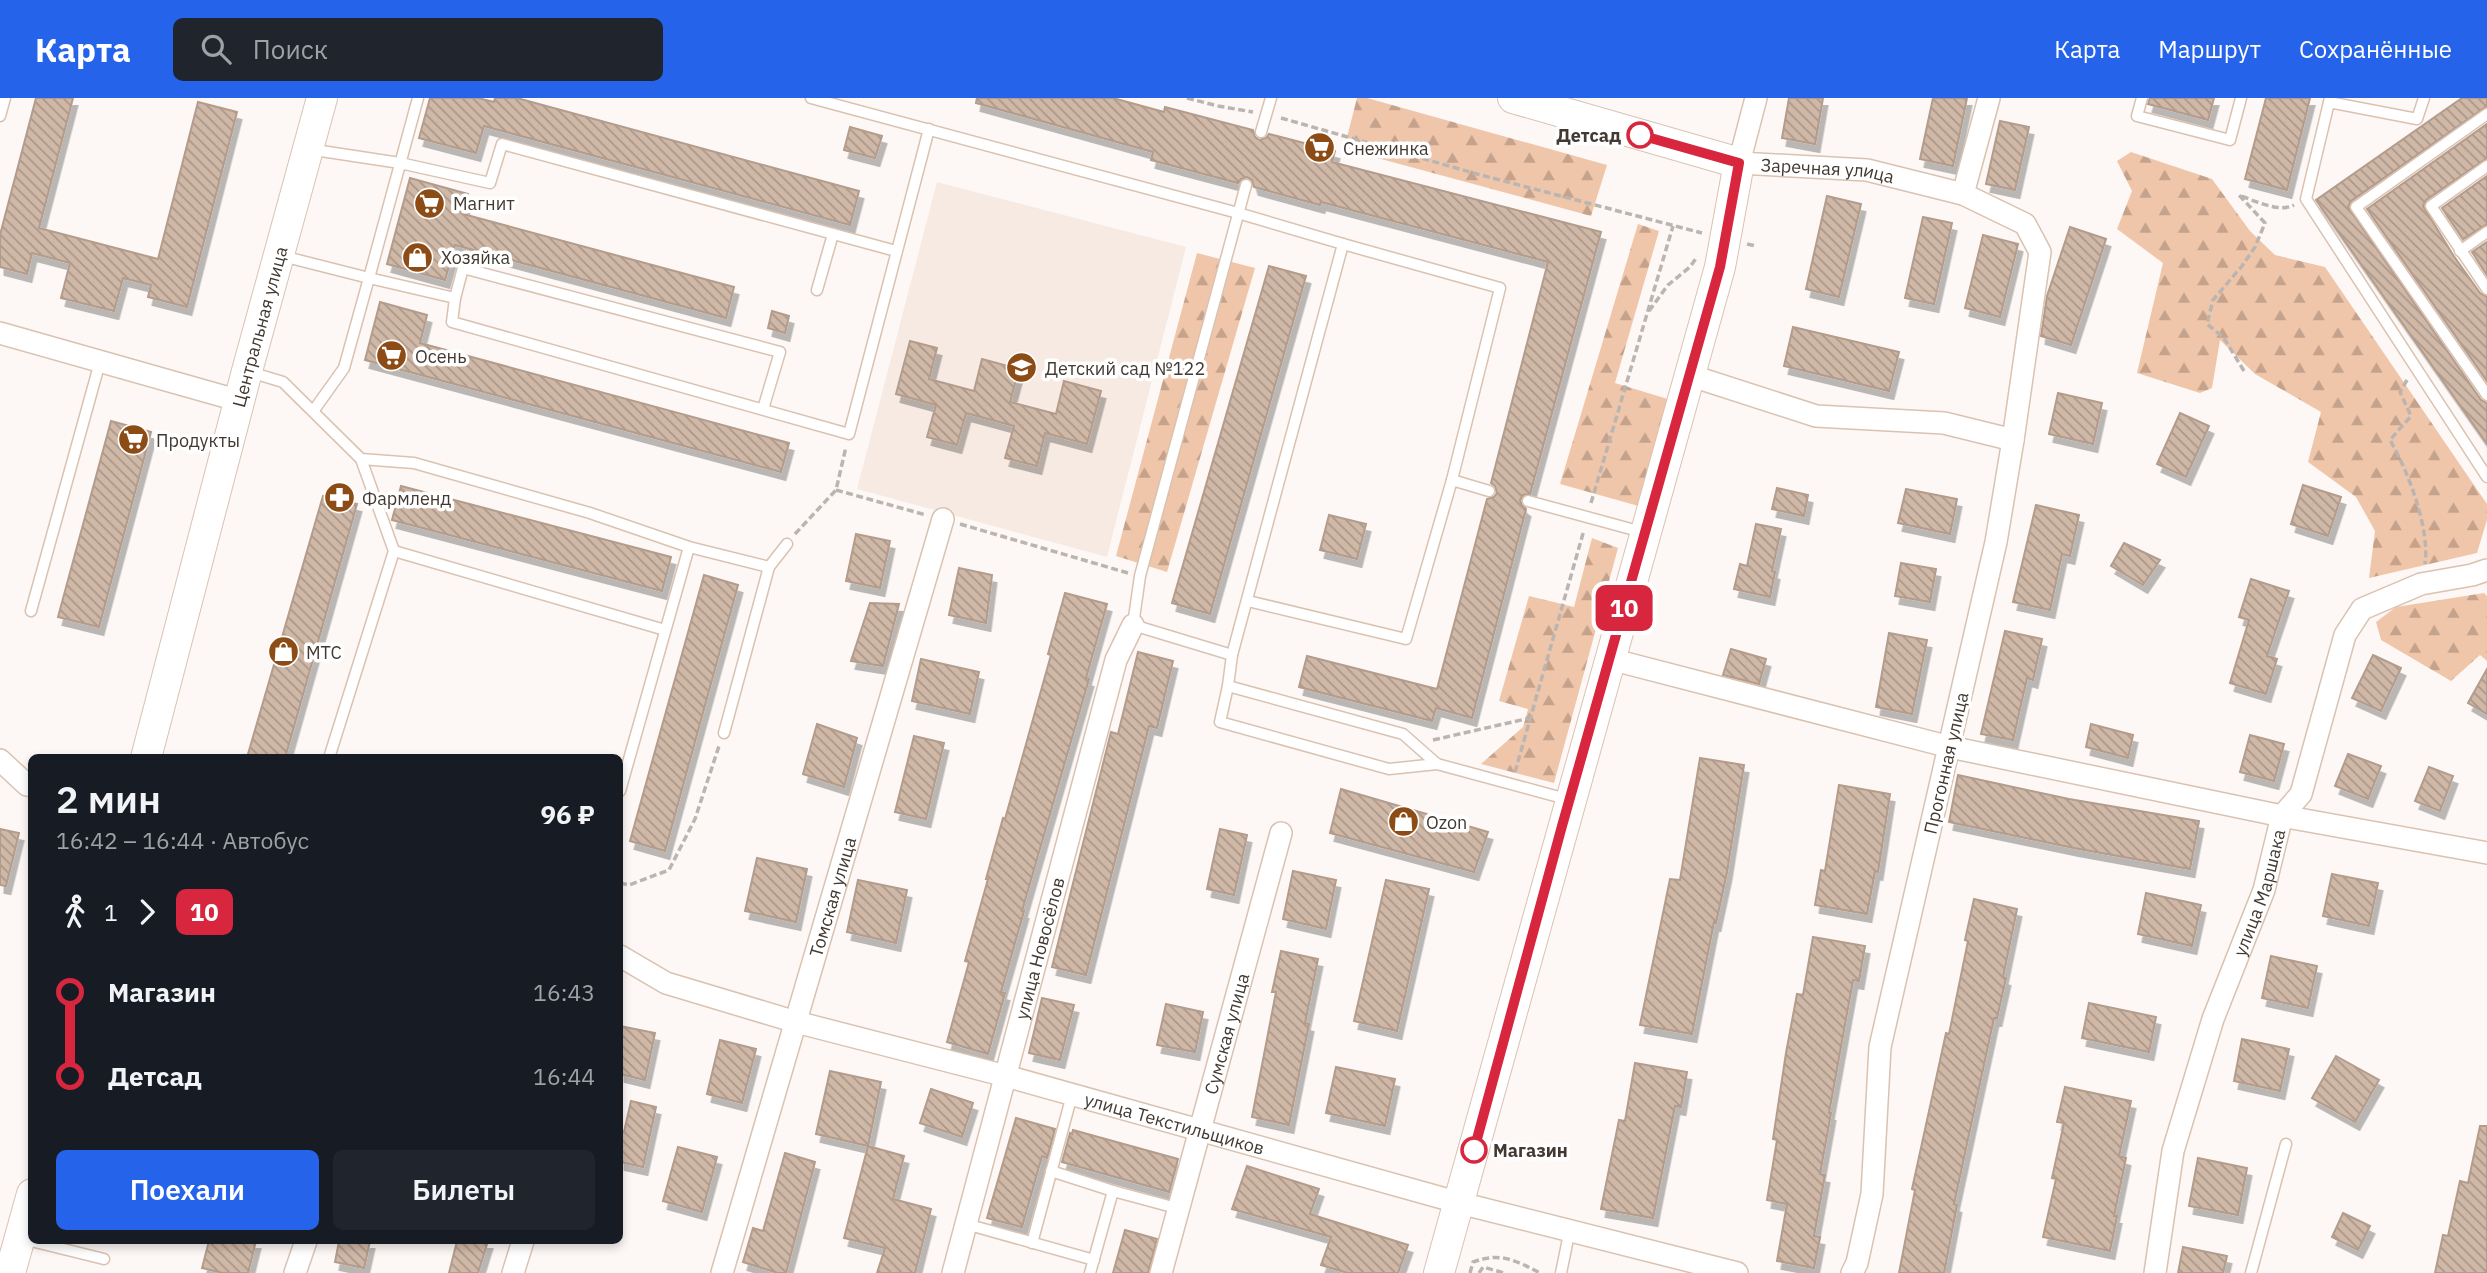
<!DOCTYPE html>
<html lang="ru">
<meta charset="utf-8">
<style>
:root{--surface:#171b24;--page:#20242c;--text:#f1f3f6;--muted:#9ea1a6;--accent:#2563eb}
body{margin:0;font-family:"IBM Plex Sans",sans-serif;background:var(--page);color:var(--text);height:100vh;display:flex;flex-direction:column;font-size:26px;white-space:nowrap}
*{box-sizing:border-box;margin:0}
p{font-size:23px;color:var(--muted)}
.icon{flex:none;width:38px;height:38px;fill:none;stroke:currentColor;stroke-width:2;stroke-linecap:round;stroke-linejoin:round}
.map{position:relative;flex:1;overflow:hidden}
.details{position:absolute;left:28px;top:656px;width:595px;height:490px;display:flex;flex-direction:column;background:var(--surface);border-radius:10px;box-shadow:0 4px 10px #0003}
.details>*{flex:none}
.badge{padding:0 14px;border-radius:10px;font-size:24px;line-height:46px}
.map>.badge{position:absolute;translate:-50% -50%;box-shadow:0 0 0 4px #fff}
.legs{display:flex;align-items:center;gap:10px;height:77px;padding:0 28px;font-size:23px}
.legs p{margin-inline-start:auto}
.headline{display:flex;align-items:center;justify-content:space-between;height:119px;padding:0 28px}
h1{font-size:38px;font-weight:600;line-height:52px}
.button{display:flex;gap:14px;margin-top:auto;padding:14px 28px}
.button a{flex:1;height:80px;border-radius:10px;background:var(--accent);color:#fff;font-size:28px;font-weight:600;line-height:80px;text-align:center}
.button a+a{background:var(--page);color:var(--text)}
ul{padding:0 28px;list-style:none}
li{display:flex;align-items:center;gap:24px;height:84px;font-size:26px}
li i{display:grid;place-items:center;width:10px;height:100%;margin:0 9px;background:currentColor}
li i::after{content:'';width:18px;height:18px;margin:-9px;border:5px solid;border-radius:50%;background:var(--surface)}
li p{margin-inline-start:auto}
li:first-child i{background:linear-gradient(#0000 50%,currentColor 0)}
li:last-child i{background:linear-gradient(currentColor 50%,#0000 0)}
header{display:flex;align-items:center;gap:42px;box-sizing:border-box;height:98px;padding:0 35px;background:var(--accent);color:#fff}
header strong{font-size:33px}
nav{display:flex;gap:38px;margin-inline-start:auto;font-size:24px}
.search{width:490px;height:63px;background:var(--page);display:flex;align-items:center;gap:18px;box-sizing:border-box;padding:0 24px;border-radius:10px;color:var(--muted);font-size:26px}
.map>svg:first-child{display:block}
.built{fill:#f7eae2}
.forest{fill:url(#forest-firs)}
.building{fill:url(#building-back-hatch);stroke:#b39c8c;stroke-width:2;filter:url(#shadow)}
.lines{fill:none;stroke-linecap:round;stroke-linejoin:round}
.lane-casing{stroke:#dac2b1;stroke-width:13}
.street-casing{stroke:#dac2b1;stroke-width:24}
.secondary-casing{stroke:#dac2b1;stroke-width:32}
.path{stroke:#bbb5b1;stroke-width:3.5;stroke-dasharray:7 3.5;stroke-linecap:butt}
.lane{stroke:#fff;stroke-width:10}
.street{stroke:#fff;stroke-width:21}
.secondary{stroke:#fff;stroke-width:30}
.line-1-casing{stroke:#fff;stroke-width:16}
.line-1{stroke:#d7263d;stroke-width:10}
.stop-1-dot{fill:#fff;stroke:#d7263d;stroke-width:3.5}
.labels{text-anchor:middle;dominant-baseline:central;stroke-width:7;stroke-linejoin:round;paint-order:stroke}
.stop-label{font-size:18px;font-weight:bold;fill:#423932;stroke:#fff;text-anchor:end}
.poi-label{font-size:18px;fill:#423932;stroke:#fff;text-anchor:start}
.street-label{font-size:18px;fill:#423932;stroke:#fff}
</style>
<header>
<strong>Карта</strong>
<div class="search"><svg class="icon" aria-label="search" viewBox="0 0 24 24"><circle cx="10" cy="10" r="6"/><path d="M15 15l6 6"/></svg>Поиск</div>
<nav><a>Карта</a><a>Маршрут</a><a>Сохранённые</a></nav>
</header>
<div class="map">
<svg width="2487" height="1175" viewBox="0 0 2487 1175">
<defs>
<pattern id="forest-firs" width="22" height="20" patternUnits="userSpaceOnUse" patternTransform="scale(1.75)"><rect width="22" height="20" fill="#f0c6aa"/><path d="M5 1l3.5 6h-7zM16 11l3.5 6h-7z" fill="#c4a28b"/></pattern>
<pattern id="building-back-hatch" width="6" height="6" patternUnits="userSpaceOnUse" patternTransform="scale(1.75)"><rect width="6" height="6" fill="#d0b8a7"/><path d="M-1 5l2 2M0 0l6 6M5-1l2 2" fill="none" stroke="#aa9789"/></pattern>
<filter id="shadow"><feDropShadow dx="4.5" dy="8" stdDeviation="0" flood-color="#0004"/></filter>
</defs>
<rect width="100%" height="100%" fill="#fdf8f5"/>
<path class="built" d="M937 84 1186 149 1107 459 857 391Z"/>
<g class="forest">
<path d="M1357 0H1367L1607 67 1591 118 1344 51Z"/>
<path d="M2131 54 2212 81 2250 133 2275 157 2325 169 2487 406V422L2477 455 2369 480 2375 433 2356 399 2308 364 2321 314 2255 276 2220 242 2212 290 2200 295 2137 275 2163 165 2117 131 2132 93 2117 63Z"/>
<path d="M1638 126 1659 133 1615 285 1671 302 1642 409 1560 386Z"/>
<path d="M1197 155 1255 170 1167 474 1116 458Z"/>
<path d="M1592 440 1618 450 1554 685 1481 666 1523 629 1528 611 1499 603 1529 498 1574 509Z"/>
<path d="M2484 495 2487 498V563L2480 557 2451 583 2381 542 2376 524 2396 509Z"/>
</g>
<g class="building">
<path d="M36 0H73L39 130 158 161 198 4 237 14 187 209 148 199 151 187 123 180 114 213 61 200 70 165 32 155 27 176 0 169V137Z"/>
<path d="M430 0H478L494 4 495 0H517L859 93 850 127 484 28 476 55 419 40Z"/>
<path d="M977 0H1113L1164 14 1165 9 1253 32 1255 39 1259 42 1266 40 1269 36 1335 53 1332 64 1601 134 1530 396 1523 397 1520 402 1522 408 1526 411 1472 620 1436 610 1432 623 1299 589 1307 558 1437 591 1487 401 1494 399 1497 395 1495 388 1491 385 1548 164 1321 104 1320 107 1254 89 1252 82 1247 79 1241 81 1238 85 1151 62 1153 54 976 5Z"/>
<path d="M1789 0H1823L1815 46 1782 40Z"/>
<path d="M1933 0H1967L1953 68 1920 61Z"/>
<path d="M2150 0H2214L2208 22 2148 6Z"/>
<path d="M2266 0H2310L2287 92 2245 81Z"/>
<path d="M2462 0H2487V8L2351 103 2348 109 2481 302 2487 305V346L2316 102Z"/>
<path d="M2000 23 2029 29 2015 92 1986 86Z"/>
<path d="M2487 26V60L2426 102 2423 108 2453 157 2480 195 2487 199V283L2367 111Z"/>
<path d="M850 29 882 38 875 60 844 52Z"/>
<path d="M2487 78V126L2463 141 2442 110Z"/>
<path d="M410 80 468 96 463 116 734 189 726 220 455 147 445 182 387 166Z"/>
<path d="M1827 98 1861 106 1839 199 1806 191Z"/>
<path d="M1923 119 1952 125 1934 206 1905 200Z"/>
<path d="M2070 129 2106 141 2071 247 2041 238 2047 198Z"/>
<path d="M1983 137 2018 146 2000 219 1965 210Z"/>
<path d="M2487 144V177L2472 154Z"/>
<path d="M1269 168 1306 178 1210 516 1172 505Z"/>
<path d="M380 204 427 217 420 245 789 345 781 374 365 262Z"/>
<path d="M772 213 789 218 785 235 768 230Z"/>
<path d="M1793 229 1899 254 1889 293 1784 268Z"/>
<path d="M910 243 937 250 929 281 974 293 982 261 1019 271 1010 304 1056 316 1064 283 1101 293 1087 346 1045 335 1037 368 1005 360 1014 328 966 315 957 347 927 339 936 307 896 296Z"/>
<path d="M2058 295 2102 305 2093 346 2049 336Z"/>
<path d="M2180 315 2209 328 2186 379 2157 366Z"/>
<path d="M111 323 151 334 99 529 58 519Z"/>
<path d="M2303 387 2341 399 2328 438 2291 426Z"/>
<path d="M401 388 671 459 662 493 392 422Z"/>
<path d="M1777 390 1808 397 1804 418 1772 411Z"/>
<path d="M1906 391 1957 401 1950 436 1898 425Z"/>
<path d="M323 398 357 406 285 660H261L248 656Z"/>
<path d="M2036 407 2079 417 2070 458 2062 456 2050 512 2013 504Z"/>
<path d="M1329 417 1366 426 1357 461 1320 452Z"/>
<path d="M1756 426 1781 431 1772 473 1775 474 1770 499 1734 491 1740 466 1747 468Z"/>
<path d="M856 436 890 443 880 490 846 483Z"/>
<path d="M2124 445 2160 462 2143 487 2111 468Z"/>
<path d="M1901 465 1936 471 1930 504 1895 498Z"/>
<path d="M959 470 992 477 986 525 949 517Z"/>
<path d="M704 477 738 487 665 753 630 743Z"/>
<path d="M2251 481 2289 493 2267 558 2277 561 2266 596 2230 585 2249 522 2239 519Z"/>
<path d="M1065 495 1107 506 1086 580 1089 581 1022 813H1024L1001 894 1005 895 988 956 947 944 969 864 965 863 988 781H986L1003 720 1005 721 1051 557 1048 556Z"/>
<path d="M870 505 899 506 883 568 851 563Z"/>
<path d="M2005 533 2042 541 2033 582 2027 580 2013 642 1981 636Z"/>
<path d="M1889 535 1927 542 1912 616 1876 609Z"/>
<path d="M1731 551 1766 561 1759 586 1723 577Z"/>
<path d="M1138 554 1173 563 1157 630 1149 628 1086 877 1052 869 1111 634 1118 636Z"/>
<path d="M2373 557 2401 570 2381 613 2352 600Z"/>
<path d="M921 561 979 574 970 616 912 603Z"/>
<path d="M2487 571V616L2468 605Z"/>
<path d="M817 626 857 640 844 689 803 676Z"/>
<path d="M2091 626 2133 637 2128 660 2086 649Z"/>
<path d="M2250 637 2284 646 2274 683 2240 674Z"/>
<path d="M914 638 944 645 926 721 895 714Z"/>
<path d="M2348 656 2381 668 2368 701 2335 688Z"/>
<path d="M1700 660 1744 667 1727 774 1716 825 1714 824 1692 936 1640 927 1670 781 1680 782Z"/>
<path d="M2429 669 2453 678 2440 713 2415 703Z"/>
<path d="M1958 677 2069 701 2199 723 2190 771 2074 750 1949 724Z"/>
<path d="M1839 687 1890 696 1878 774 1875 773 1867 816 1815 807 1821 772 1825 773Z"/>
<path d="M1341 691 1488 734 1474 774 1330 735Z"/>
<path d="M0 731 19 735 6 788 0 787Z"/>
<path d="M1220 731 1247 737 1234 797 1207 791Z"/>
<path d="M757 760 807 771 796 824 745 813Z"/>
<path d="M1293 773 1336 782 1326 831 1283 821Z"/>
<path d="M2332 776 2378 785 2369 828 2323 818Z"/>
<path d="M858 782 907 792 896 845 847 834Z"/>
<path d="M1386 782 1429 791 1397 933 1354 923Z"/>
<path d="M2146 795 2201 807 2192 848 2138 836Z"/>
<path d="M1974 801 2017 811 2003 879 2006 880 1997 920H1994L1954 1106 1957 1107 1944 1175H1899L1915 1092 1912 1091 1946 935 1949 936 1968 843 1965 842Z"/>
<path d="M1813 839 1865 848 1859 883 1853 882 1829 1015H1831L1820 1076 1825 1077 1814 1138 1820 1139 1814 1170 1777 1163 1787 1106 1767 1102 1777 1042 1773 1041 1786 955 1797 896 1803 897Z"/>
<path d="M1281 853 1318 861 1305 925 1309 926 1289 1027 1252 1019 1276 894H1272Z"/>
<path d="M2271 858 2317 868 2308 910 2262 900Z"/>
<path d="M1042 900 1074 907 1060 962 1029 955Z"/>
<path d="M2089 905 2156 919 2149 954 2082 940Z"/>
<path d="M1166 906 1203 914 1195 954 1157 947Z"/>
<path d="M620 928 655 935 645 982 620 976Z"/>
<path d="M2242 941 2289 951 2280 993 2234 983Z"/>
<path d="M720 942 756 951 742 1005 707 996Z"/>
<path d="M2336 958 2379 982 2355 1024 2312 1000Z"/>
<path d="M1635 965 1687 974 1681 1009 1675 1008 1653 1120 1601 1111 1619 1022 1625 1023Z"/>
<path d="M1336 969 1395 981 1385 1028 1326 1015Z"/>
<path d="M830 973 881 984 868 1048 816 1036Z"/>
<path d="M2065 989 2131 1003 2119 1058 2126 1060 2114 1118H2117L2110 1153 2043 1139 2056 1081 2052 1080 2064 1025 2057 1024Z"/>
<path d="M931 991 973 1005 962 1039 920 1025Z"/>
<path d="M631 1003 656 1009 643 1069 620 1064V1033L624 1034Z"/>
<path d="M1016 1020 1055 1031 1047 1060 1042 1058 1022 1129 987 1120Z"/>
<path d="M2480 1028H2487V1175H2435L2443 1137 2448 1138 2460 1083 2468 1085Z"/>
<path d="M1073 1032 1178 1061 1169 1094 1062 1064 1070 1035 1072 1036Z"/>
<path d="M868 1048 904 1058 893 1101 931 1111 915 1175H877L885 1150 844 1140Z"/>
<path d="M678 1049 717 1059 702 1114 663 1103Z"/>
<path d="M785 1055 815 1064 786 1175H778L743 1164 753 1130 763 1133Z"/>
<path d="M2198 1060 2247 1070 2238 1117 2189 1108Z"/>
<path d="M1247 1068 1319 1091 1310 1116 1408 1147 1398 1175H1348L1321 1167 1331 1139 1232 1111Z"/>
<path d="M2343 1115 2370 1128 2358 1152 2332 1139Z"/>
<path d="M1125 1132 1157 1141 1148 1175H1113Z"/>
<path d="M209 1143H256L248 1175H223L202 1170Z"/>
<path d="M339 1143H370L364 1170 335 1164Z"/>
<path d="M457 1143H488L478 1175H449Z"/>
<path d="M2183 1149 2227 1158 2223 1175H2178Z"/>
</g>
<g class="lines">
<defs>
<g id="lane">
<path d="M811 0 1238 115 1343 146"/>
<path d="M2142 0 2137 18 2230 42 2241 0"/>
<path d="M2330 0 2306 101 2487 379"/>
<path d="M2329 4 2417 21 2424 0"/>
<path d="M2487 16 2356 109 2487 297"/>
<path d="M0 18 5 0"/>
<path d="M1261 34 1271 0"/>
<path d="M308 51 400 65 490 85 502 46 896 153"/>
<path d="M2487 68 2431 108 2487 191"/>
<path d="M1246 87 1140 478 1133 527 1232 557 1228 588 1220 624 1389 671 1437 666 1570 702"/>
<path d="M2460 153 2487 134"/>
<path d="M282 158 369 180 418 0"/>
<path d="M817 192 833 136"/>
<path d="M455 200 463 170 780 254 763 311"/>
<path d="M250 274 283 284 361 361 414 365 590 415 689 449"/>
<path d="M314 312 344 270 369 180 455 200 452 224 849 336 929 31"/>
<path d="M1528 403 1642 434"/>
<path d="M394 453 665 532"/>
<path d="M1248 503 1406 541 1452 382 1489 393"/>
<path d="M31 513 100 264"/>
<path d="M1232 557 1343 146 1500 190 1452 382"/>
<path d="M1228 588 1403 636 1437 666"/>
<path d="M724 635 769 469 787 446"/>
<path d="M329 660 394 453 361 361"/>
<path d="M620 693 689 449 769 469"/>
<path d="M1051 1073 1113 1093"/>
<path d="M966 1126 1094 1162"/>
<path d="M23 1141 104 1161"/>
<path d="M1032 1145 1072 997"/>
<path d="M1090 1175 1113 1093 1180 1111"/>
<path d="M1561 1175 1570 1131"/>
<path d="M2251 1175 2286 1046"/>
</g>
<g id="street">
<path id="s1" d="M1756 0 1739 65 1867 72 1963 96 2025 126 2040 154 2013 342 1996 444 1880 949 1872 1096 1857 1165 1852 1175"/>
<path d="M1963 96 1989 0"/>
<path d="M0 235 240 303"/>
<path d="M1689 277 1816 318 1944 325 2013 342"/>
<path d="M1610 561 1950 649 2282 718 2487 755"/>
<path d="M0 662 27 687 32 688"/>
<path id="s2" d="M620 858 666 885 796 924 1006 978 1460 1105 1737 1175"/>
<path d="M295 1175 306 1143"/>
<path d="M513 1175 523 1143"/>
<path id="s3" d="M722 1175 943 421"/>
<path id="s4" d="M953 1175 1116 562 1133 527"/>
<path id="s5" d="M1161 1175 1281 735"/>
<path id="s6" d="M2155 1175 2173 1053 2213 921 2264 792 2282 718 2301 696 2345 537 2362 511 2421 486 2472 477 2487 472"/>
</g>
<g id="secondary">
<path id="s7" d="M146 660 247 273 322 0"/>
<path d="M10 1175 32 1096"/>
<path d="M1439 1175 1720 169 1739 65 1513 0"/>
</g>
</defs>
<use href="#lane" class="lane-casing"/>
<use href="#street" class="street-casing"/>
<use href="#secondary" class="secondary-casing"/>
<g class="path">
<path d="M1187 0 1218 8 1253 14"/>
<path d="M1281 20 1477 76 1702 135"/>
<path d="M1747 146 1756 148"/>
<path d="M1649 213 1668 187 1690 169 1697 159"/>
<path d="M2244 273 2224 240 2207 226 2213 202 2242 168 2255 149 2265 125 2239 97C2255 103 2279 115 2294 107"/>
<path d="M2407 282 2400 294 2411 318 2390 342C2408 373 2430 430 2425 466"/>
<path d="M836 392 926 417"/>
<path d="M1591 405 1673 128"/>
<path d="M960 426 1128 475"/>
<path d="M795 436 836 392 846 349"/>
<path d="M1433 642 1530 620"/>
<path d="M1515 674 1584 432"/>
<path d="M620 785 629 787 669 772 695 721 719 648"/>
<path d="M1470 1175 1473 1164C1500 1154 1515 1162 1540 1175"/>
<path d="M1479 1175 1483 1169 1504 1175"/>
</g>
<use href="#lane" class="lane"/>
<use href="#street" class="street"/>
<use href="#secondary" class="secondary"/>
</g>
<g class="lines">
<defs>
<path id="line-1" d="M1474 1052 1562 728 1720 169 1739 65 1640 37"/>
</defs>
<use href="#line-1" class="line-1-casing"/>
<use href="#line-1" class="line-1"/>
</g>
<defs>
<symbol id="supermarket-disc" viewBox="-11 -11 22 22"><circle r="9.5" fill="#8d4c16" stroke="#fff"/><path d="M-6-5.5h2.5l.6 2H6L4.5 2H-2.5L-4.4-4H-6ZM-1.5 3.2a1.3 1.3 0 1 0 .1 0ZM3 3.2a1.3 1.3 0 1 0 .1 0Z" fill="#fff"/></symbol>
<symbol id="shop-disc" viewBox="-11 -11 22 22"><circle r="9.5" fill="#8d4c16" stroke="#fff"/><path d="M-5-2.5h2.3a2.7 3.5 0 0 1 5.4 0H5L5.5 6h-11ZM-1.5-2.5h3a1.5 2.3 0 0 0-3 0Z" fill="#fff"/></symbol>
<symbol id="school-disc" viewBox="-11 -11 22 22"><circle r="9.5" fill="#8d4c16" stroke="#fff"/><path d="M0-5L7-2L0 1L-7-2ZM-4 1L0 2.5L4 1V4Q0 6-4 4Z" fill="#fff"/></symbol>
<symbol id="pharmacy-disc" viewBox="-11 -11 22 22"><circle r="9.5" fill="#8d4c16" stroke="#fff"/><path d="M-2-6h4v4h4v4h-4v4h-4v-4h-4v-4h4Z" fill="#fff"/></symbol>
</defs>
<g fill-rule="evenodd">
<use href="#supermarket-disc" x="1302" y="32" width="35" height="35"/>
<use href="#supermarket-disc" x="412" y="88" width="35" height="35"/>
<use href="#shop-disc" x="400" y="142" width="35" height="35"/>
<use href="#supermarket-disc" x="374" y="240" width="35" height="35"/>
<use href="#school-disc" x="1004" y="252" width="35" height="35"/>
<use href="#supermarket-disc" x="116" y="324" width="35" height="35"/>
<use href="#pharmacy-disc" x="322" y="382" width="35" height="35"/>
<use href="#shop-disc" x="266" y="536" width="35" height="35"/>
<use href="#shop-disc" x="1386" y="706" width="35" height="35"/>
</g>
<g class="stop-1-dot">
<circle cx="1640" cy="37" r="12"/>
<circle cx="1474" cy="1052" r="12"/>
</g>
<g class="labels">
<g class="stop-label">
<text x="1621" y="37">Детсад</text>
<text x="1493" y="1052" text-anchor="start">Магазин</text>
</g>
<g class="poi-label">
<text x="1343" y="50">Снежинка</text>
<text x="453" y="105">Магнит</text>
<text x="441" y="159">Хозяйка</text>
<text x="415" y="258">Осень</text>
<text x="1045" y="270">Детский сад №122</text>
<text x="156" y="342">Продукты</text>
<text x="362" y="400">Фармленд</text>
<text x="306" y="554">МТС</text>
<text x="1426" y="724">Ozon</text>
</g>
<g class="street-label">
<text stroke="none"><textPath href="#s1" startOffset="156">Заречная улица</textPath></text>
<text stroke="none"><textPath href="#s7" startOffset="446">Центральная улица</textPath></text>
<text transform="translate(1946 665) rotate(-77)">Прогонная улица</text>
<text stroke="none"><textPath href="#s6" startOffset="396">улица Маршака</textPath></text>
<text stroke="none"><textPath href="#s3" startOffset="392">Томская улица</textPath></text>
<text stroke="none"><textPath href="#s4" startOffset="336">улица Новосёлов</textPath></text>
<text stroke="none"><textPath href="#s5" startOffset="248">Сумская улица</textPath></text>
<text stroke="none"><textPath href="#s2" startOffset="581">улица Текстильщиков</textPath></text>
</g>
</g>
</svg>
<b class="badge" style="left:1624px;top:510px;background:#d7263d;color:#fff">10</b>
<section class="details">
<div class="headline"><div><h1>2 мин</h1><p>16:42 – 16:44 · Автобус</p></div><b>96 ₽</b></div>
<div class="legs"><svg class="icon" aria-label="walk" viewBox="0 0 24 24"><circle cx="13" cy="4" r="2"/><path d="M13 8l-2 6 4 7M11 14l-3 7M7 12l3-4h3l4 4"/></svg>1<svg class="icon" aria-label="forward" viewBox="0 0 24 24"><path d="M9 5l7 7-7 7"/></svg><b class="badge" style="background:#d7263d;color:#fff">10</b></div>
<ul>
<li><i style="color:#d7263d"></i><b>Магазин</b><p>16:43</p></li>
<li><i style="color:#d7263d"></i><b>Детсад</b><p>16:44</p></li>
</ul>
<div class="button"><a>Поехали</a><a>Билеты</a></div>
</section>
</div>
